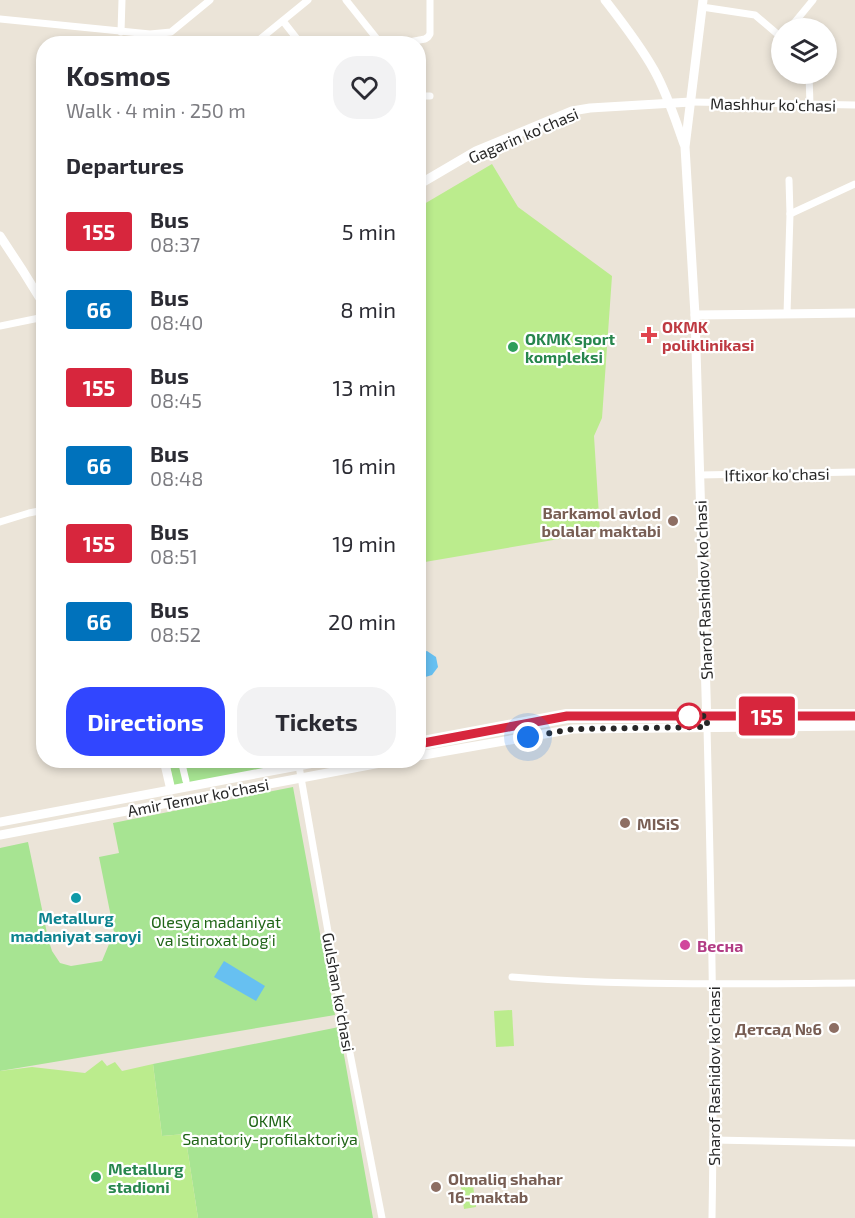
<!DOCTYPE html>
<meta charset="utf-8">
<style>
:root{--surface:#fff;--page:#f2f2f3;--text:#2b2b33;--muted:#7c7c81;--accent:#3146ff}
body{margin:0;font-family:"Exo 2",sans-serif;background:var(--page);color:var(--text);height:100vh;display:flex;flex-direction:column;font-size:22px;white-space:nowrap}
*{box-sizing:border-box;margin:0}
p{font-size:20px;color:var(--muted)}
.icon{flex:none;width:33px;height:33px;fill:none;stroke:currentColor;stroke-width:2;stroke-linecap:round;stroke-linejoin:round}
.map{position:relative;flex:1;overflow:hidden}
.side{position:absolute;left:36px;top:36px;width:390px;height:732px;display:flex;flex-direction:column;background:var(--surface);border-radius:24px;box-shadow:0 3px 9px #0003}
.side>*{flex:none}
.badge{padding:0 12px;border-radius:4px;font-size:21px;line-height:39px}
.fabs{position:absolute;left:771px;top:18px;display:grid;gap:12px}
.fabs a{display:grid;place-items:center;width:66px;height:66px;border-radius:50%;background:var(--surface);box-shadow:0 3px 9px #0003;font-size:30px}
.you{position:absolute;width:30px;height:30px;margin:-15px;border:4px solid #fff;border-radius:50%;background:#1a73e8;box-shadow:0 0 0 9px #1a73e833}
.map>.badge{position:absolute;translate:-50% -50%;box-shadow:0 0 0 3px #fff}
h2{padding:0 30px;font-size:22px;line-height:54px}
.round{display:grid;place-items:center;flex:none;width:63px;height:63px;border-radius:24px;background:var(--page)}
.headline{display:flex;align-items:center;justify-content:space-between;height:102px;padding:0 30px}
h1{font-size:28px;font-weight:700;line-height:45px}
.primary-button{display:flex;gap:12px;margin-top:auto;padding:12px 30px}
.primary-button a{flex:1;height:69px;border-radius:24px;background:var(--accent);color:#fff;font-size:24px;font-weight:700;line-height:69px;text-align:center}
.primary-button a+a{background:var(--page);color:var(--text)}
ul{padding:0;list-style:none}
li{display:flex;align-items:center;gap:18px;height:78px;padding:0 30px}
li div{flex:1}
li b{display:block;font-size:22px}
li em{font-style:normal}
li .badge{min-width:66px;font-weight:700;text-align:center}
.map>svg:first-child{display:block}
.green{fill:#a7e492}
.pitch{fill:#bbec8d}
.water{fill:#67c0f1}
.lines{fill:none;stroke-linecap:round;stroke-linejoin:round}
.street{stroke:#fff;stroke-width:7}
.secondary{stroke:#fff;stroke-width:9}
.line-casing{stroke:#fff;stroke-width:14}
.line{stroke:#d7263d;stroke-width:9}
.walk{stroke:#272727;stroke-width:6;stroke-dasharray:0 10.8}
.health-dot{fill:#e0444e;stroke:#fff;stroke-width:2}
.leisure-dot{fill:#2e9e5b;stroke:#fff;stroke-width:2}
.education-dot{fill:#8d6e63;stroke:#fff;stroke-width:2}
.stop-dot{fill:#fff;stroke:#d7263d;stroke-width:3}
.culture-dot{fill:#0f9aa8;stroke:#fff;stroke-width:2}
.hotel-dot{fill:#d1479c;stroke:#fff;stroke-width:2}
.labels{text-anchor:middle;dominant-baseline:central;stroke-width:4.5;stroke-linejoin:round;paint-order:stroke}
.street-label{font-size:16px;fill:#272727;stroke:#fff}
.health-label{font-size:16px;font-weight:bold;fill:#be3a42;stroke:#fff;text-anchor:start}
.leisure-label{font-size:16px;font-weight:bold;fill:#27864d;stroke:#fff;text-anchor:start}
.education-label{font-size:16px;font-weight:bold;fill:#785e54;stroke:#fff;text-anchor:end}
.culture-label{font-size:16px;font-weight:bold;fill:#0d838f;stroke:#fff}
.park-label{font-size:16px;fill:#206517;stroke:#fff}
.hotel-label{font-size:16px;font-weight:bold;fill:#b23c85;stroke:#fff;text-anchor:start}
</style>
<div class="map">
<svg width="855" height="1218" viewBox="0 0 855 1218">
<rect width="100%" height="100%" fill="#ebe4d8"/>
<g class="green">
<path d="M169 760 311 761 174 787Z"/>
<path d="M293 787 335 1015 0 1071V848L28 842 48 938 52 951 60 963 71 966 102 961 114 932 99 857 119 853 113 823Z"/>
<path d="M339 1027 373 1218H198L185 1134 162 1136 153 1064Z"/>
</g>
<g class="pitch">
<path d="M492 164 518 207 612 276 602 418 594 436 600 532 419 563V207Z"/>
<path d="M512 1010 514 1046 496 1047 494 1011Z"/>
<path d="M102 1060 107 1066 115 1062 122 1071 153 1064 162 1136 185 1134 198 1218H0V1071L32 1067 85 1073Z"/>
<path d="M473 1185 476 1207 464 1209 461 1187Z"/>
</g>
<g class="water">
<path d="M427 651 436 657 438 667 432 675 422 678 419 675V653Z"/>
<path d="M224 961 265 986 256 1001 214 977Z"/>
</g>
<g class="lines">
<g class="street">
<path d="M346 0 381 44"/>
<path d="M702 7 755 15 782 38"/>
<path d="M0 19 150 34 171 32 210 0"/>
<path d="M283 21 301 44"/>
<path d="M790 28 813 0"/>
<path d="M121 32 122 0"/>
<path d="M254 44 308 0"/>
<path d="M398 44 425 39 428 37 430 34V0"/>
<path d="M809 74 810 105"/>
<path d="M418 96H430"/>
<path d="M691 102 855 105"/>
<path d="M790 214 855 184"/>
<path d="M787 314 790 214 789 180"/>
<path d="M0 326 44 317"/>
<path d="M700 475 855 472"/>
<path d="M0 522 29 513 44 510"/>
<path d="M707 727C711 891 715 1054 712 1218"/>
<path d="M181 760 186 781"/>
<path d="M299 766 343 1017 382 1218"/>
<path d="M512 977C626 986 741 984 855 983"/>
<path d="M713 1140 855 1143"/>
</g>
<g class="secondary">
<path d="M605 0C622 22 640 45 654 70 667 93 675 119 684 144"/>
<path d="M703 0 685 147 695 315 707 727"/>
<path d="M418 185 476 151 572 111 590 108 691 102"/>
<path d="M0 236 23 271 44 305"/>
<path d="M695 315 855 313"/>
<path d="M418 744 567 716H855"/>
<path d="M418 756 573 729 855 726"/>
<path d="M164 760 171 790"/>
<path d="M0 822 330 760"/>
<path d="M0 835 396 760"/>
</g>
</g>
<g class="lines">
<defs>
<path id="line" d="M418 744 567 716H855"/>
</defs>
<use href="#line" class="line-casing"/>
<use href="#line" class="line"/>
<path class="walk" d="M528 737 573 729 707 727V716H683H689"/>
</g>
<path class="health-dot" d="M646 326h6v6h6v6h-6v6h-6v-6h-6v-6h6z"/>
<g class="leisure-dot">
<circle cx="513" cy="347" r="6"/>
<circle cx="96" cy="1177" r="6"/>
</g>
<g class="education-dot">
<circle cx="673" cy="521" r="6"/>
<circle cx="625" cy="823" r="6"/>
<circle cx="834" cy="1028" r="6"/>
<circle cx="436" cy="1187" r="6"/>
</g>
<circle class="stop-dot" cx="689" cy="716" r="12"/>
<circle class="culture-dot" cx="76" cy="898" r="6"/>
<circle class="hotel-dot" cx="685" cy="945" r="6"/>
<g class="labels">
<g class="street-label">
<text transform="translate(773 104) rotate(1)">Mashhur ko‘chasi</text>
<text transform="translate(523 135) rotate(-23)">Gagarin ko'chasi</text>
<text transform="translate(777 474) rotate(-1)">Iftixor ko'chasi</text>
<text transform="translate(703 590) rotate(-92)">Sharof Rashidov ko'chasi</text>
<text transform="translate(198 797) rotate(-11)">Amir Temur ko'chasi</text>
<text transform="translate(339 992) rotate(80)">Gulshan ko'chasi</text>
<text transform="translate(713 1076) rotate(-90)">Sharof Rashidov ko'chasi</text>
</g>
<g class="health-label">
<text x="662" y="326">OKMK<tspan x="662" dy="18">poliklinikasi</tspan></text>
</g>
<g class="leisure-label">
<text x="525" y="338">OKMK sport<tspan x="525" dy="18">kompleksi</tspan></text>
<text x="108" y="1168">Metallurg<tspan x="108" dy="18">stadioni</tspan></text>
</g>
<g class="education-label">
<text x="661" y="512">Barkamol avlod<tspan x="661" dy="18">bolalar maktabi</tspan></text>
<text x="637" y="823" text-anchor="start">MISiS</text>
<text x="822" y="1028">Детсад №6</text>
<text x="448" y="1178" text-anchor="start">Olmaliq shahar<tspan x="448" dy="18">16-maktab</tspan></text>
</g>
<g class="culture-label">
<text x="76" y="917">Metallurg<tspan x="76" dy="18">madaniyat saroyi</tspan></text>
</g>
<g class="park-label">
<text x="216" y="921">Olesya madaniyat<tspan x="216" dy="18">va istiroxat bog'i</tspan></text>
<text x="270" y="1120">OKMK<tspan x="270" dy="18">Sanatoriy-profilaktoriya</tspan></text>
</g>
<g class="hotel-label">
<text x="697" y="945">Весна</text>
</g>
</g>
</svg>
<div class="fabs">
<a><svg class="icon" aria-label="layers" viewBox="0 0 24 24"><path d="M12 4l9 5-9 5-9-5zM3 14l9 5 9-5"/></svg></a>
</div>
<div class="you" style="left:528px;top:737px"></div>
<b class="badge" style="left:767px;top:716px;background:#d7263d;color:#fff">155</b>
<section class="side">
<div class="headline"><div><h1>Kosmos</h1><p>Walk · 4 min · 250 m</p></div><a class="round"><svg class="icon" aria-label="heart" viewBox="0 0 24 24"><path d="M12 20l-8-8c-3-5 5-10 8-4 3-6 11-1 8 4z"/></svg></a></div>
<h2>Departures</h2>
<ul>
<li><span class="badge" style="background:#d7263d;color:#fff">155</span><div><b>Bus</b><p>08:37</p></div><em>5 min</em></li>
<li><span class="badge" style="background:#0072bc;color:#fff">66</span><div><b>Bus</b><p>08:40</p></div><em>8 min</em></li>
<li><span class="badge" style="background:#d7263d;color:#fff">155</span><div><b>Bus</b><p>08:45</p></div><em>13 min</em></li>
<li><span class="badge" style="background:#0072bc;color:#fff">66</span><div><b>Bus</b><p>08:48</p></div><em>16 min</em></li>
<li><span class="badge" style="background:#d7263d;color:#fff">155</span><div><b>Bus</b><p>08:51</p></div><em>19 min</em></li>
<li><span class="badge" style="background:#0072bc;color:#fff">66</span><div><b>Bus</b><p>08:52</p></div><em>20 min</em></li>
</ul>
<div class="primary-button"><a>Directions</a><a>Tickets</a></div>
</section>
</div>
